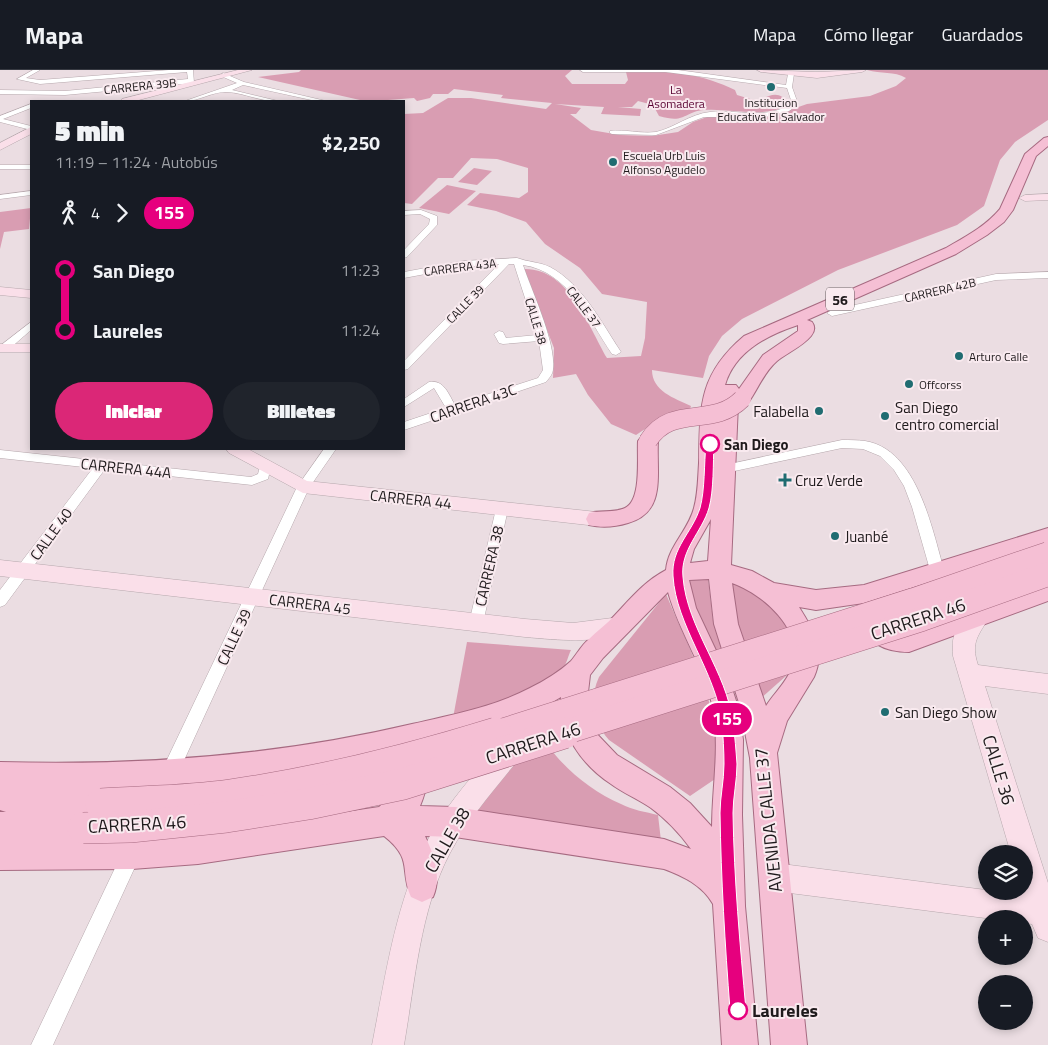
<!DOCTYPE html>
<html lang="es">
<meta charset="utf-8">
<style>
:root{--surface:#171b24;--page:#20242c;--text:#f1f3f6;--muted:#9ea1a6;--line:#363941;--accent:#db2777}
body{margin:0;font-family:"Titillium Web",sans-serif;background:var(--page);color:var(--text);height:100vh;display:flex;flex-direction:column;font-size:19px;white-space:nowrap}
*{box-sizing:border-box;margin:0}
p{font-size:16px;color:var(--muted)}
.icon{flex:none;width:28px;height:28px;fill:none;stroke:currentColor;stroke-width:2;stroke-linecap:round;stroke-linejoin:round}
.map{position:relative;flex:1;overflow:hidden}
.side{position:absolute;left:30px;top:30px;width:375px;height:350px;display:flex;flex-direction:column;background:var(--surface);border-radius:0px;box-shadow:0 2px 8px #0003}
.side>*{flex:none}
.badge{padding:0 10px;border-radius:16px;font-size:18px;line-height:32px}
.buttons{position:absolute;left:978px;top:775px;display:grid;gap:10px}
.buttons a{display:grid;place-items:center;width:55px;height:55px;border-radius:50%;background:var(--surface);box-shadow:0 2px 8px #0003;font-size:25px}
.map>.badge{position:absolute;translate:-50% -50%;box-shadow:0 0 0 2px #fff}
.legs{display:flex;align-items:center;gap:8px;height:55px;padding:0 25px;font-size:16px}
.legs p{margin-inline-start:auto}
.overview{display:flex;align-items:center;justify-content:space-between;height:85px;padding:0 25px}
h1{font-size:28px;font-weight:800;line-height:38px}
.action{display:flex;gap:10px;margin-top:auto;padding:10px 25px}
.action a{flex:1;height:58px;border-radius:30px;background:var(--accent);color:#fff;font-size:20px;font-weight:800;line-height:58px;text-align:center}
.action a+a{background:var(--page);color:var(--text)}
ul{padding:0 25px;list-style:none}
li{display:flex;align-items:center;gap:18px;height:60px;font-size:19px}
li i{display:grid;place-items:center;width:8px;height:100%;margin:0 6px;background:currentColor}
li i::after{content:'';width:12px;height:12px;margin:-6px;border:4px solid;border-radius:50%;background:var(--surface)}
li p{margin-inline-start:auto}
li:first-child i{background:linear-gradient(#0000 50%,currentColor 0)}
li:last-child i{background:linear-gradient(currentColor 50%,#0000 0)}
header{display:flex;align-items:center;gap:30px;box-sizing:border-box;height:70px;padding:0 25px;background:var(--surface);border-bottom:1px solid var(--line)}
header strong{font-size:24px}
nav{display:flex;gap:28px;margin-inline-start:auto;font-size:18px}
.map>svg:first-child{display:block}
.green{fill:#d99db2}
.lines{fill:none;stroke-linecap:round;stroke-linejoin:round}
.street-casing{stroke:#b6a8ad;stroke-width:1}
.secondary-casing{stroke:#b6a8ad;stroke-width:1}
.primary-casing{stroke:#a66a81;stroke-width:2}
.street{fill:#fff;fill-rule:evenodd}
.secondary{fill:#fadfe9;fill-rule:evenodd}
.primary{fill:#f5bfd4;fill-rule:evenodd}
.primary-bridge-far2-casing{stroke:#a66a81;stroke-width:19;stroke-linecap:butt}
.primary-bridge-far1-casing{stroke:#a66a81;stroke-width:25;stroke-linecap:butt}
.primary-bridge-casing{stroke:#a66a81;stroke-width:32;stroke-linecap:butt}
.primary-bridge-far2{stroke:#f5bfd4;stroke-width:18}
.primary-bridge-far1{stroke:#f5bfd4;stroke-width:24}
.primary-bridge{stroke:#f5bfd4;stroke-width:31}
.line-1{fill:#e6007e;stroke:#fff}
.poi-dot{fill:#206c71;stroke:#f9eaef;stroke-width:2}
.stop-1-dot{fill:#fff;stroke:#e6007e;stroke-width:2.5}
.labels{text-anchor:middle;dominant-baseline:central;stroke-width:4;stroke-linejoin:round;paint-order:stroke}
.far-street-label{font-size:12px;fill:#1f1a1c;stroke:#f9eaef}
.far-park-label{font-size:12px;fill:#580231;stroke:#f9eaef}
.far-poi-label{font-size:12px;fill:#1f1a1c;stroke:#f9eaef;text-anchor:start}
.shield{fill:#f9eaef;stroke:#60585b;stroke-width:1}
.shield-label{font-size:14px;font-weight:bold;fill:#1f1a1c}
.street-label{font-size:15px;fill:#1f1a1c;stroke:#f9eaef}
.poi-label{font-size:15px;fill:#1f1a1c;stroke:#f9eaef;text-anchor:start}
.stop-label{font-size:15px;font-weight:bold;fill:#1f1a1c;stroke:#f9eaef;text-anchor:start}
.near-street-label{font-size:18px;fill:#1f1a1c;stroke:#f9eaef}
.near-stop-label{font-size:18px;font-weight:bold;fill:#1f1a1c;stroke:#f9eaef;text-anchor:start}
</style>
<header>
<strong>Mapa</strong>
<nav><a>Mapa</a><a>Cómo llegar</a><a>Guardados</a></nav>
</header>
<div class="map">
<svg width="1048" height="975" viewBox="0 0 1048 975">
<rect width="100%" height="100%" fill="#ebdde2"/>
<g class="green">
<path d="M301 0H572L565 6 572 14H625L628 10 626 2C667 1 696 1 735 20L737 25 757 31C770 25 780 19 789 35 762 49 733 38 704 40 683 42 686 54 659 46L653 35 638 31 632 37H618L641 39 640 46 601 44 604 37 555 34 581 38 576 44H570L591 60 620 65 652 66 678 62 693 52 710 46 766 47 787 41 807 34 870 26 896 16 906 8C894 1 881 4 867 0H1048V50L1015 72 1000 90 984 136 957 155 838 200 742 249 722 266 709 286 703 308 652 300C652 321 674 328 691 336L689 342 657 351 636 365 611 354 588 325 576 304 553 308 554 278 523 199C568 197 588 255 607 288L641 286 645 268 647 232 602 224 580 198 545 174 526 152 496 141 467 135 480 123 519 128 528 122V98L497 89 471 88 453 108H438L412 134 404 133V44L423 43 448 28H471L546 39 552 33 501 28 503 25 454 19 448 24H433L430 28 417 31 414 28 388 30H360L258 7 299 2Z"/>
<path d="M474 98 492 101 477 115 458 112Z"/>
<path d="M447 115 476 121 449 144 419 138Z"/>
<path d="M31 138 29 159 4 162 0 179V142Z"/>
<path d="M723 504 752 517 789 557 792 597 786 606 759 630Z"/>
<path d="M685 507 708 508 713 550 729 597 726 599 691 533Z"/>
<path d="M666 524C681 561 700 596 710 635 716 658 717 683 718 707L690 726 609 670C592 651 589 629 599 607Z"/>
<path d="M467 572 571 580C568 586 567 593 563 598 539 626 486 637 453 648Z"/>
<path d="M549 677C567 701 593 722 621 734 632 740 646 742 658 745L661 771 476 743 511 693Z"/>
</g>
<g class="lines">
<defs>
<g id="street">
<path d="M33 0H40L26 8 40 10 169 0H193L194 13 65 25 0 24V20L65 21 188 9 187 2 40 14 17 9Z"/>
<path d="M580 0H678L786 15 788 4 791 2 794 4 792 17 798 34 789 41 765 47H704L656 65 612 64 610 63V61C625 59 640 64 656 62 674 58 690 44 710 42 738 39 766 51 792 33L787 18 666 2H583Z"/>
<path d="M223 3 244 12 326 31H316L243 15 232 20 278 31C261 32 245 23 227 22 214 21 199 31 185 31L237 13 221 6Z"/>
<path d="M31 34V38L3 49 31 56V60L0 52V46Z"/>
<rect x="0" y="95" width="31" height="4"/>
<path d="M31 121V125L0 129V125Z"/>
<path d="M421 140 437 146V155L407 187 404 188V180L429 154 430 149 420 144 404 145V141Z"/>
<path d="M517 188C527 192 540 192 550 197 583 215 601 252 621 282L616 285 612 284C589 250 568 201 523 195 532 222 556 272 553 299 553 304 549 308 546 312L404 360V352L446 338 434 318 404 337V329L429 312C444 309 449 325 455 335L538 308 543 300 539 271 503 274 499 273 494 264 499 261 503 262 506 268 537 265 514 194H509L408 299 404 300V291L499 194 463 197 404 208V202L463 191Z"/>
<path d="M1048 202V208L996 210 832 246 827 243 832 240 996 204Z"/>
<path d="M31 252V260L8 280H0V276Z"/>
<path d="M842 370C850 370 858 370 865 371 917 379 932 459 944 500L942 504 937 505 932 504 930 500 912 437 904 416 894 400 880 386 863 379 842 378 725 403 719 399 725 395Z"/>
<path d="M324 379H336L309 418 175 710 169 712 163 710 160 704 163 698 297 417Z"/>
<path d="M0 380 251 407 258 404 261 393H269L271 396 268 409 252 415 105 399 5 535 0 537V520L93 398 0 388Z"/>
<path d="M502 434 507 436 508 439 483 553 481 557 476 559 471 557 469 553 496 439 497 436Z"/>
<path d="M132 775 139 777 141 784 53 975H31L125 777Z"/>
</g>
<g id="secondary">
<path d="M238 0H252L135 31H121L122 29Z"/>
<path d="M757 0 817 2 866 0 862 2 817 8 761 2Z"/>
<path d="M31 57V64L0 80V73Z"/>
<path d="M1048 124V130L1025 131 1019 128 1025 125Z"/>
<path d="M0 217 31 220V228L0 225Z"/>
<rect x="0" y="274" width="31" height="8"/>
<path d="M226 379H248L307 411 597 442 604 444 607 449 604 454 597 456 303 423 229 383Z"/>
<path d="M0 490 525 549 573 553 620 547 628 550 631 556 628 562C595 574 559 570 525 567L0 506Z"/>
<path d="M979 536 987 539 990 545C979 566 970 571 978 595L1048 604V624L985 616 1048 813V872L1038 868 1032 854 1024 853V849H993L774 821 764 817 760 807 764 797 774 793 986 820V821L1023 824 1024 784H1011L953 586C953 580 952 572 954 566 957 555 969 540 979 536Z"/>
<path d="M509 670 518 674 521 682 518 690C494 720 468 749 450 783 420 840 415 912 404 975H372C386 904 396 828 431 764 449 731 476 702 500 674Z"/>
</g>
<g id="primary">
<path d="M1048 67V76L1036 86 1013 140 1004 152 987 165 956 184 807 250 812 252C815 256 815 261 811 266 803 276 787 283 777 291 764 302 758 319 748 333L738 334 731 495 752 501 774 513 816 520 864 515 1048 458V474L864 533 816 540 799 537C813 559 826 580 814 607L787 651 777 683 807 975H771L750 688 740 636 714 554 709 509 689 510 696 538 728 606 739 640 743 670 742 745 745 836 758 975H722L713 834C702 815 683 806 664 799L455 767 425 766C434 785 442 806 433 827L422 832 411 827C399 799 414 790 384 766L198 794 132 799 0 800V742H6L0 740V692C139 696 276 686 412 654 452 645 494 637 530 618 544 611 559 602 571 591 577 584 581 576 588 570 597 561 607 554 615 545 631 528 645 511 666 500 668 476 688 461 694 438 698 424 698 408 699 393 700 337 698 305 744 266L946 178C965 167 986 156 1000 139L1025 84 1044 68ZM798 255V261L763 285 739 319 736 315H725C735 281 768 265 798 255ZM711 449 708 491 690 493 694 479ZM732 513C763 524 805 560 792 597 787 612 774 623 766 636L738 554ZM668 522C679 562 705 598 713 639 720 678 712 719 712 757L690 733 670 717 617 685 596 663 589 646 587 631 590 605 603 588ZM561 627C558 662 583 696 611 714 623 723 638 729 651 738 666 749 680 764 691 779L664 769 455 737 420 736C427 719 430 706 422 688L412 684 402 688 398 698V719L379 737 198 764 132 769H92L98 758 94 748 101 749 111 744 116 734 111 724 104 721C210 720 316 703 419 678 467 666 518 654 561 627Z"/>
<path d="M648 365 655 367 658 371C656 404 667 442 628 453 615 457 602 458 589 455L586 449 589 443C601 440 614 443 625 438 642 430 637 388 638 371L641 367Z"/>
<path d="M1048 512V531L909 582C886 582 867 573 857 552L860 545C880 538 878 551 892 559 897 561 903 561 909 562Z"/>
</g>
</defs>
<use href="#street" class="street-casing"/>
<use href="#secondary" class="secondary-casing"/>
<use href="#primary" class="primary-casing"/>
<use href="#street" class="street"/>
<use href="#secondary" class="secondary"/>
<use href="#primary" class="primary"/>
<defs>
<path id="primary-bridge-far2" d="M648 371C672 333 712 359 742 329"/>
<g id="primary-bridge-far1">
<path d="M492 664 914 530 1048 484"/>
<path d="M560 664 922 549 1048 504"/>
</g>
<g id="primary-bridge">
<path d="M101 734C144 731 188 731 230 725 321 712 409 690 496 663"/>
<path d="M83 758 130 757 226 747 308 734 403 714 564 663"/>
</g>
</defs>
<use href="#primary-bridge-far2" class="primary-bridge-far2-casing"/>
<use href="#primary-bridge-far1" class="primary-bridge-far1-casing"/>
<use href="#primary-bridge" class="primary-bridge-casing"/>
<use href="#primary-bridge-far2" class="primary-bridge-far2"/>
<use href="#primary-bridge-far1" class="primary-bridge-far1"/>
<use href="#primary-bridge" class="primary-bridge"/>
</g>
<path class="line-1" d="M710 371 714 374C713 393 714 420 709 438 702 462 680 480 683 507 687 559 727 601 733 653 735 666 736 681 737 694 737 711 733 727 733 743 734 809 740 874 746 940L743 945 738 947 733 945 730 940C725 874 721 809 720 743 720 727 724 711 724 694 724 681 723 666 722 653 716 602 676 556 673 506 671 478 692 463 700 438 705 420 704 393 706 374Z"/>
<g class="poi-dot">
<circle cx="771" cy="17" r="5"/>
<circle cx="613" cy="92" r="5"/>
<circle cx="959" cy="286" r="5"/>
<circle cx="909" cy="314" r="5"/>
<circle cx="819" cy="341" r="5"/>
<circle cx="885" cy="346" r="5"/>
<path d="M782.5 402.5h5v5h5v5h-5v5h-5v-5h-5v-5h5z"/>
<circle cx="835" cy="466" r="5"/>
<circle cx="885" cy="642" r="5"/>
</g>
<g class="stop-1-dot">
<circle cx="710" cy="374" r="9"/>
<circle cx="738" cy="940" r="9"/>
</g>
<g class="labels">
<g class="far-street-label">
<text transform="translate(140 16) rotate(-6)">CARRERA 39B</text>
<text transform="translate(460 197) rotate(-7)">CARRERA 43A</text>
<text transform="translate(940 220) rotate(-13)">CARRERA 42B</text>
<text transform="translate(465 234) rotate(-46)">CALLE 39</text>
<text transform="translate(584 237) rotate(53)">CALLE 37</text>
<text transform="translate(536 251) rotate(73)">CALLE 38</text>
</g>
<g class="far-park-label">
<text x="676" y="19">La<tspan x="676" dy="14">Asomadera</tspan></text>
</g>
<g class="far-poi-label">
<text x="771" y="32" text-anchor="middle">Institucion<tspan x="771" dy="14">Educativa El Salvador</tspan></text>
<text x="623" y="85">Escuela Urb Luis<tspan x="623" dy="14">Alfonso Agudelo</tspan></text>
<text x="969" y="286">Arturo Calle</text>
<text x="919" y="314">Offcorss</text>
</g>
<rect class="shield" x="826" y="217.5" width="28" height="23" rx="4"/>
<g class="shield-label">
<text x="840" y="229">56</text>
</g>
<g class="street-label">
<text transform="translate(473 333) rotate(-19)">CARRERA 43C</text>
<text transform="translate(126 398) rotate(6)">CARRERA 44A</text>
<text transform="translate(411 429) rotate(6)">CARRERA 44</text>
<text transform="translate(51 464) rotate(-54)">CALLE 40</text>
<text transform="translate(489 496) rotate(-77)">CARRERA 38</text>
<text transform="translate(310 534) rotate(7)">CARRERA 45</text>
<text transform="translate(234 567) rotate(-65)">CALLE 39</text>
</g>
<g class="poi-label">
<text x="895" y="337">San Diego<tspan x="895" dy="17">centro comercial</tspan></text>
<text x="809" y="341" text-anchor="end">Falabella</text>
<text x="795" y="410">Cruz Verde</text>
<text x="845" y="466">Juanbé</text>
<text x="895" y="642">San Diego Show</text>
</g>
<g class="stop-label">
<text x="724" y="374">San Diego</text>
</g>
<g class="near-street-label">
<text transform="translate(918 549) rotate(-18)">CARRERA 46</text>
<text transform="translate(533 673) rotate(-18)">CARRERA 46</text>
<text transform="translate(999 700) rotate(73)">CALLE 36</text>
<text transform="translate(768 750) rotate(-96)">AVENIDA CALLE 37</text>
<text transform="translate(137 754) rotate(-3)">CARRERA 46</text>
<text transform="translate(447 770) rotate(-60)">CALLE 38</text>
</g>
<g class="near-stop-label">
<text x="752" y="940">Laureles</text>
</g>
</g>
</svg>
<div class="buttons">
<a><svg class="icon" aria-label="layers" viewBox="0 0 24 24"><path d="M12 4l9 5-9 5-9-5zM3 14l9 5 9-5"/></svg></a>
<a>+</a>
<a>−</a>
</div>
<b class="badge" style="left:727px;top:649px;background:#e6007e;color:#fff">155</b>
<section class="side">
<div class="overview"><div><h1>5 min</h1><p>11:19 – 11:24 · Autobús</p></div><b>$2,250</b></div>
<div class="legs"><svg class="icon" aria-label="walk" viewBox="0 0 24 24"><circle cx="13" cy="4" r="2"/><path d="M13 8l-2 6 4 7M11 14l-3 7M7 12l3-4h3l4 4"/></svg>4<svg class="icon" aria-label="forward" viewBox="0 0 24 24"><path d="M9 5l7 7-7 7"/></svg><b class="badge" style="background:#e6007e;color:#fff">155</b></div>
<ul>
<li><i style="color:#e6007e"></i><b>San Diego</b><p>11:23</p></li>
<li><i style="color:#e6007e"></i><b>Laureles</b><p>11:24</p></li>
</ul>
<div class="action"><a>Iniciar</a><a>Billetes</a></div>
</section>
</div>
